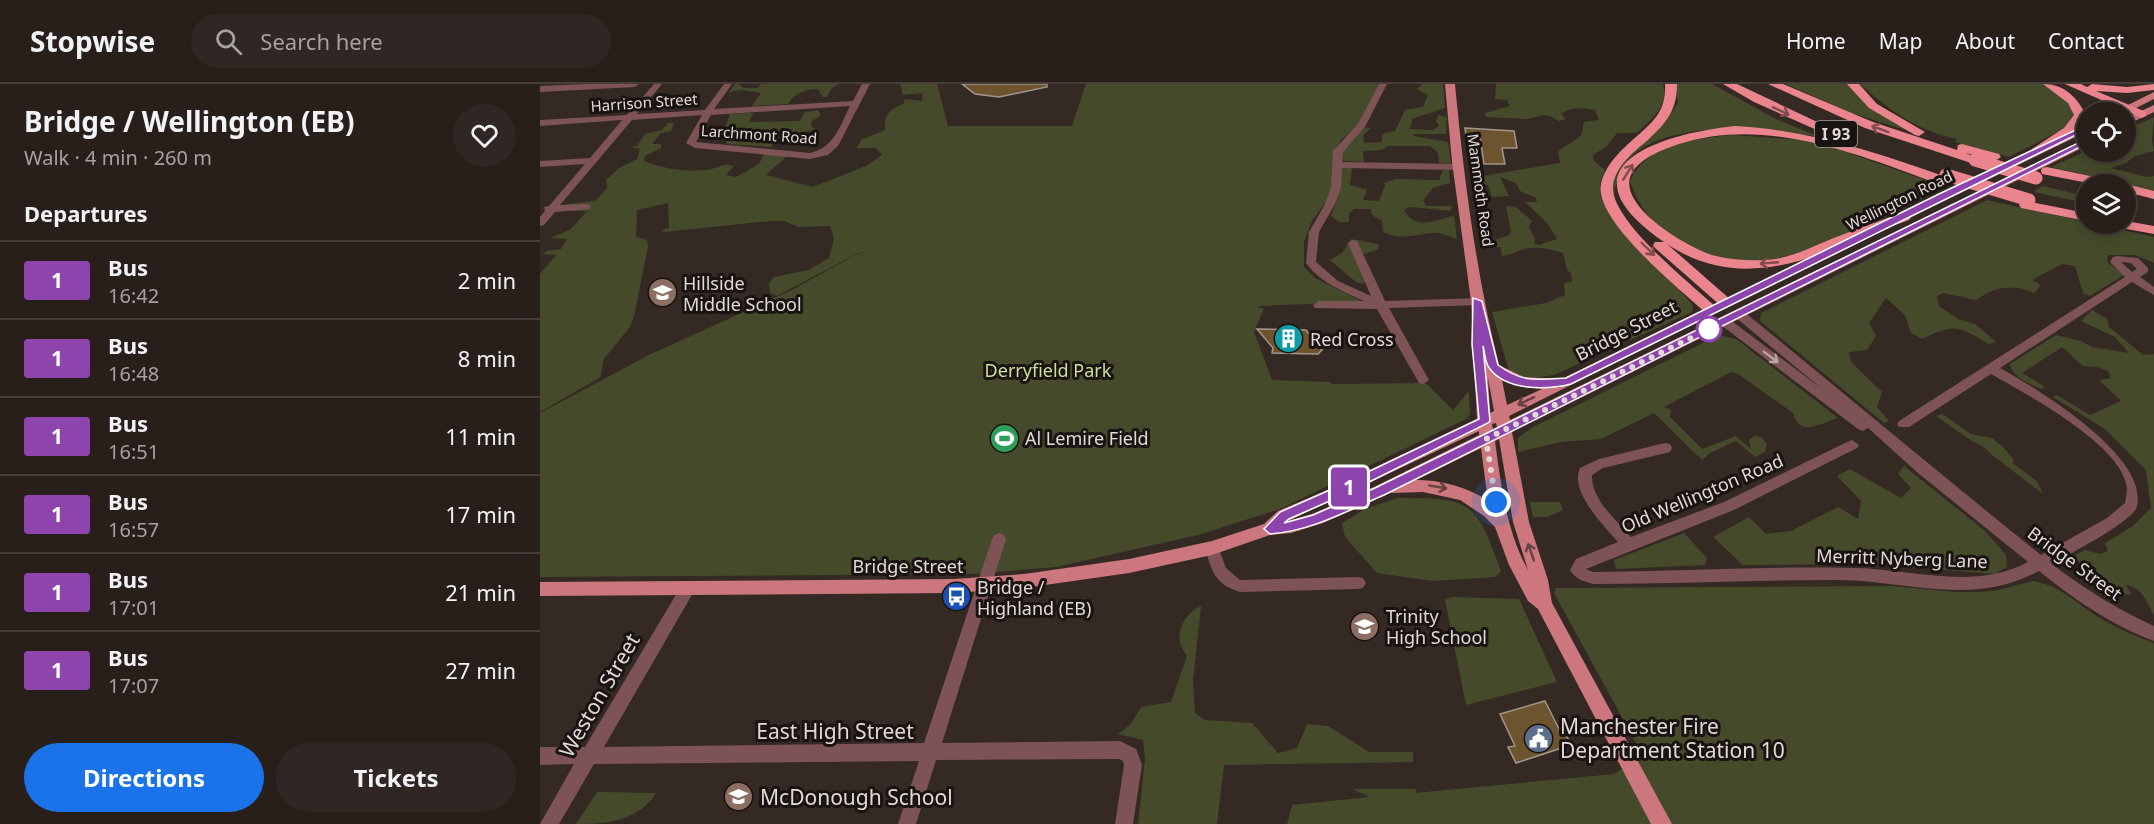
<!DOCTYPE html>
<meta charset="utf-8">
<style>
:root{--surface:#281f1b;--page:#302724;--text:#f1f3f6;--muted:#a5a2a3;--line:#443d3a;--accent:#1a73e8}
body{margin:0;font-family:"Noto Sans",sans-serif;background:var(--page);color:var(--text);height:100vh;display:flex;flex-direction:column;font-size:22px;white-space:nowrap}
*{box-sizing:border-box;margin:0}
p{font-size:20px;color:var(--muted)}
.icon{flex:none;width:33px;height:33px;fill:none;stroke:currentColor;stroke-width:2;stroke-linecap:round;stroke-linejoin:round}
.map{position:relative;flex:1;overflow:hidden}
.sheet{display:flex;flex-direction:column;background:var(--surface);width:540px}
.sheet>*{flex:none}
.badge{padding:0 12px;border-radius:4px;font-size:21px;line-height:39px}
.buttons{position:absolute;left:1536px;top:18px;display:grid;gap:12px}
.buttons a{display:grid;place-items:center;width:60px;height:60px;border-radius:50%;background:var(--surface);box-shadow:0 3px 15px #0003,0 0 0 2px var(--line);font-size:30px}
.you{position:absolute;width:30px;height:30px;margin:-15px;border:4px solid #fff;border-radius:50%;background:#1a73e8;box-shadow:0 0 0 9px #1a73e833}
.map>.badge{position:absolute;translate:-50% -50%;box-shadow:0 0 0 3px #fff}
h2{padding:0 24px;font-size:22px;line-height:54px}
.round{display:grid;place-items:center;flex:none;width:63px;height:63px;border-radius:32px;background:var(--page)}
.summary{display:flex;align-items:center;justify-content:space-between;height:102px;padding:0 24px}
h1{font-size:28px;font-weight:700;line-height:45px}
.cta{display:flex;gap:12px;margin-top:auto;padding:12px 24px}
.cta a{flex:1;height:69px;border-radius:36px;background:var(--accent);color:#fff;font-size:24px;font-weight:700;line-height:69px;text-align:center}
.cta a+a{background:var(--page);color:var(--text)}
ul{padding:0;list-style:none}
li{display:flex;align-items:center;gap:18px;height:78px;padding:0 24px;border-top:2px solid var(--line)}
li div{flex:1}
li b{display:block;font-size:22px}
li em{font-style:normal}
li .badge{min-width:66px;font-weight:700;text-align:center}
header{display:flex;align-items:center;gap:36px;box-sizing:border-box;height:84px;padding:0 30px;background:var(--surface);border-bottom:2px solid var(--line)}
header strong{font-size:28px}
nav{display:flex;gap:33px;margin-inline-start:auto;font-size:21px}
.search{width:420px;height:54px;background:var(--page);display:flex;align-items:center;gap:15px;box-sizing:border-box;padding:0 21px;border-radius:33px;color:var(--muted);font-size:22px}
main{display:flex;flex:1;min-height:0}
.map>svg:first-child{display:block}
.green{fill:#454b2a}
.building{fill:#6e542e;stroke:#a0978c;stroke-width:1.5}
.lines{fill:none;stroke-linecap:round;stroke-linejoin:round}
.minor{fill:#7d5356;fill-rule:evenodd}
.major{fill:#cb777d;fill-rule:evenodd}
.highway{fill:#ea858d;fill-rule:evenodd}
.highway-bridge{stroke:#ea858d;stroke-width:13}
.oneway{stroke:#824c4f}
.oneway2{stroke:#b9a3a3}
.oneway3{stroke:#694042}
.line{fill:#8e44ad;stroke:#fff;stroke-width:1.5}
.walk{stroke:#e1d9d6;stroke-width:6;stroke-dasharray:0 10.8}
.stop-dot{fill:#fff;stroke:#8e44ad;stroke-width:3}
.labels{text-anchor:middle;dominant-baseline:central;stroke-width:6;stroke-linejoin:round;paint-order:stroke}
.far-street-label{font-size:15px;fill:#e1d9d6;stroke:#191311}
.shield{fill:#191311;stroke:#a59e9b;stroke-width:1.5}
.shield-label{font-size:16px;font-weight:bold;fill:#e1d9d6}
.poi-label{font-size:18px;fill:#e1d9d6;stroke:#191311;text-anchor:start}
.street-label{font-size:18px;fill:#e1d9d6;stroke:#191311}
.park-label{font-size:18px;fill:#d0df98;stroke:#191311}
.near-street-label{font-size:21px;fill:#e1d9d6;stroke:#191311}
.near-poi-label{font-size:21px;fill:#e1d9d6;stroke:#191311;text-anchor:start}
</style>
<header>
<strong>Stopwise</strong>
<div class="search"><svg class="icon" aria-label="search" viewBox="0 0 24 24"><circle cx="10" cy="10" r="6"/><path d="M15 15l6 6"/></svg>Search here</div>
<nav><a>Home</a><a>Map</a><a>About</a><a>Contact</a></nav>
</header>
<main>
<section class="sheet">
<div class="summary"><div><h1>Bridge / Wellington (EB)</h1><p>Walk · 4 min · 260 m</p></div><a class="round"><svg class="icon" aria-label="heart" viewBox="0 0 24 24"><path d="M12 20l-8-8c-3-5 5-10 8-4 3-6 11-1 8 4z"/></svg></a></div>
<h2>Departures</h2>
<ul>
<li><span class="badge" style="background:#8e44ad;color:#fff">1</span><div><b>Bus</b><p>16:42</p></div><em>2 min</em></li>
<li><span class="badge" style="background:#8e44ad;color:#fff">1</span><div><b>Bus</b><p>16:48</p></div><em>8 min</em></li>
<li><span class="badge" style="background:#8e44ad;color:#fff">1</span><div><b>Bus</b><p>16:51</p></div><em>11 min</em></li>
<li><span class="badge" style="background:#8e44ad;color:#fff">1</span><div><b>Bus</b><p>16:57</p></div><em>17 min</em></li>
<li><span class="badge" style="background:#8e44ad;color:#fff">1</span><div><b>Bus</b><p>17:01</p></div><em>21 min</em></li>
<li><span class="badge" style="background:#8e44ad;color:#fff">1</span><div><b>Bus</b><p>17:07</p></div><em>27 min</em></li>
</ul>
<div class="cta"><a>Directions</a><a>Tickets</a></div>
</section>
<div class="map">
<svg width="1614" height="740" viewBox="0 0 1614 740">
<rect width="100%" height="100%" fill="#352924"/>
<g class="green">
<path d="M195 0H199L203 4H217L221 0H299L292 4 287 13H283L278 5C265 5 255 9 248 20L212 22 221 9 202 6 189 8Z"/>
<path d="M360 0H397L408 42H532L546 0H839L818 42 801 56 797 66 793 101 788 115 772 137 764 158V183L775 194 823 218 720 222 717 224H724L714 248 732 296 790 298 792 300 886 299 913 326 929 307 930 330 927 333H930L740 425 658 451 516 483 431 490 0 493V329L111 270 252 206 315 171 330 167 316 170 237 212 230 209 229 199 234 193 269 186 289 174 294 154 290 142 258 143 245 137H230L124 148 121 146 129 144 128 119 97 126 96 153 107 156 108 163 94 232 90 243 63 276 61 293 0 328V190L16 171 2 170 7 167 21 165 27 155 10 154 30 146 47 127H22L27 120 55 117 67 104 66 96 79 84 97 75 100 65 89 63 97 62 105 50 122 46 128 39H134L131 47 121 49 112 60H121V64L105 72 104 77C123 85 146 88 166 86 179 85 180 78 194 82L186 91 196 93 219 80 224 70 247 72 226 91 273 103 326 82 342 71 336 64H317L321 56 345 46C344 29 350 26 364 19V15L382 17 383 7 382 9 363 11Z"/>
<path d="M882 0H903L905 24 872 35 870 45 893 46 899 42 896 37 898 31 907 33 906 50H874L873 52 908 58 911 80 899 79 898 69 890 62H847L842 66 823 67 824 78 801 77V65L822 43 831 44 823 51 824 59 842 58V50L855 47 865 26 883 23 888 11 877 5Z"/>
<path d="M956 0H1123C1129 22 1112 35 1097 49H1077L1067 62 1053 71 1054 77 1065 86C1062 93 1059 101 1060 108 1064 142 1132 191 1153 222L1152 228 1014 291C998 293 982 297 969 287L952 228 1006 219 1025 211 1024 199 1032 198 1031 189 1027 186 1023 169C1013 166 1001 163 990 164 980 165 972 171 962 172L961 163H942L941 161 969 151 971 148 966 122 976 123 992 137 989 143 995 155 994 160 999 161 1017 155 1008 140 985 118H997L996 114 980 107 976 99 960 93 969 112 952 113 948 101 932 100 931 94 1020 79 1018 67 1041 52 1044 38 1059 36 1055 26C1042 24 1032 22 1021 30L1026 35 1019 37 1010 32 1003 31 987 35 946 33 945 29 970 22 967 16 955 15Z"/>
<path d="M1135 0H1172L1234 34 1279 53C1229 44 1111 32 1082 85 1076 95 1075 105 1074 117L1070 102 1083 76 1126 37 1138 19Z"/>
<path d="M1246 0H1308L1359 40 1390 54 1309 28Z"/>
<path d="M1320 0H1503L1528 16 1535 35 1518 48 1469 73 1415 58 1417 55C1378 47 1350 27 1320 0Z"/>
<path d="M278 26 281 31 271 38 272 43 277 46 264 48 254 59 243 54 234 55 231 63 187 60 184 49 192 44H185L190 30 210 29 213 30 209 38 260 37 265 28Z"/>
<path d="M1614 33 1612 56 1614 67 1595 72 1586 79 1571 84 1607 93 1614 92V107L1511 83 1546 67 1586 68V46Z"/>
<path d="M1192 51 1262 56 1300 66 1405 103C1354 128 1276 172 1219 177 1191 179 1161 170 1137 156 1114 142 1098 122 1090 97 1107 59 1155 55 1192 51Z"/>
<path d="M801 83H812L810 101 827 106 823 116 839 117 845 102 844 99 856 95 899 96 903 86H909L910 99 893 104 883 116 886 122H912L911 127 870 123 864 126C876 148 896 135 914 132L917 155C910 153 901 148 894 149 875 150 861 157 843 148L842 137 832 131 831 125H814L809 129V138H799L791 132 801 104Z"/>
<path d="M1502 102 1546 112V119L1494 108Z"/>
<path d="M1447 116 1614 153V179L1595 171H1568L1567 178 1584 191 1550 212 1543 209 1535 182 1522 180 1492 196 1501 201 1494 209C1471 200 1456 202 1436 216L1403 209 1397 212 1399 222 1418 235 1435 240 1456 258 1449 260C1418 242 1415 239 1382 255L1371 249 1365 231 1346 214 1329 239 1336 252 1327 266 1309 268 1311 278 1342 308 1337 323 1349 337 1344 339 1220 237 1221 229Z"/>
<path d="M811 155 838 160 839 165 815 173 826 196 823 200 816 198 790 176 802 169Z"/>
<path d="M1552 226 1567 235 1569 243 1603 271 1614 270V531C1608 520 1601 502 1586 501L1591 510 1589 511 1564 506 1554 498 1534 472 1545 466 1560 470 1568 467 1565 459 1593 442 1611 424 1606 386 1565 345 1513 313 1517 311 1550 331 1581 317 1559 296 1571 294 1568 287 1558 283 1543 282 1522 263 1482 289 1505 303 1501 305C1489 299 1474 295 1470 280L1516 251 1541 257 1552 263 1589 269 1575 253 1541 237Z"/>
<path d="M1179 251 1196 255 1298 334C1283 338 1260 355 1253 329L1198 290 1191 288 1124 323 1131 326 1130 333 1162 365 1196 352 1211 365 1209 356 1214 352 1221 353 1227 360 1225 368 1215 373 1196 357 1170 369 1162 376 1114 329 1061 355 1021 358 978 368V354L991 344Z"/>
<path d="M1402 330 1431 350 1452 354 1464 364 1474 376 1472 379 1497 397 1503 410 1452 371 1444 363 1432 357 1396 332Z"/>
<path d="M1364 382 1445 447 1466 471 1467 483 1455 490 1328 480 1203 481 1173 453 1209 433 1226 450 1251 447 1298 423 1318 435 1321 417 1297 392 1310 385 1361 414 1371 404 1358 390Z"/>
<path d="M857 414C933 414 935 417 961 487L955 493 893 497 837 489 805 453 802 439 825 425Z"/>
<path d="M990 418H1020L1023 426 1007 433H993Z"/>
<path d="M1144 449 1167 474 1165 481 1076 485 1074 476Z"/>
<path d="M1492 497C1518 500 1536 519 1558 533 1576 544 1595 552 1614 559V740H747L752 721 830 713 812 705H877L875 709 1074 690 1103 672 1014 509 1016 504 1352 502 1415 508H1442L1459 506Z"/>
<path d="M911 513 979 515 1017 598 926 621 905 516Z"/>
<path d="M661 522 653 597 655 629 665 636 712 639 738 669 757 664 767 640 788 642 829 668H873V678L684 681 677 740H598L605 675 603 656 578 650 591 640 601 623 631 618 647 572C645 569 641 563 640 559 637 544 647 528 661 522Z"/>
<path d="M57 708 116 709C99 737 67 740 36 740Z"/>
</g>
<g class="building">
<path d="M422 0H507V3L459 13 435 10Z"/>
<path d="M925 44 974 47 977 64H962L965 80H944L940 53H926Z"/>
<path d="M717 245 766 246 782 266 778 270 732 269 733 264Z"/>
<path d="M1005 617 1020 647 1024 646 1031 661 976 679 968 663 975 662 960 630Z"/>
</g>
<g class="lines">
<g class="minor">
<path d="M47 0H99L95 3 0 8V2Z"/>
<path d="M114 0H122L97 30 165 26 184 0H192L174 25 313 17 322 0H330L298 62 288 71 270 75 155 64 146 59 162 31 92 36 20 121 46 120 50 121V125L15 128 4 141 0 142V133L5 127 4 123 9 122 45 80 0 83V77L50 74 82 36 0 42V36L87 31ZM310 22C300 42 294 64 270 69L156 58 171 31Z"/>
<path d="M839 0H847L826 41 803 68 802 78 917 80 922 83 917 86 802 84 801 104 795 120 779 148 776 178 798 197 831 212 808 159 813 156 817 157 845 217 941 214 943 217 937 221 849 224 889 296 883 300 879 299 837 225 775 224 773 221 779 217H824C802 207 781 199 766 179L769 148 785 120 791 104 793 67 818 40Z"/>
<path d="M1577 172 1598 174 1608 184V188L1600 193 1614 203V211L1592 198 1460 284C1494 303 1614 374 1596 425 1586 441 1531 469 1512 480 1544 505 1577 525 1614 542V557C1571 541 1534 515 1499 487 1432 523 1370 497 1299 496 1217 496 1135 500 1053 500 1043 497 1035 495 1030 486L1036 475 1078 458C1064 442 1029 407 1040 384L1059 375 1125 359 1130 360 1132 364 1130 368 1063 384 1052 391C1051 415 1076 436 1091 453L1184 418 1307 358 1312 356 1319 361 1317 364 1194 426 1046 485 1053 488C1140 487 1227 482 1314 484 1373 485 1433 507 1488 478L1378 389 1328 344 1323 347 1318 345 1181 241 1179 238 1181 235H1189L1281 304 1195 233 1193 230 1199 226 1203 227C1303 308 1401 391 1501 471L1567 434 1585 419C1586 413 1588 406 1586 400 1578 359 1486 310 1451 290L1369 343H1359L1357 340 1359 337 1585 193 1570 178 1573 173ZM1581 178 1591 179 1597 185 1592 188Z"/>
<path d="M459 449 464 451 466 455 402 659 580 657 596 665 602 681 593 740H575L584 681 583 677 579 675 396 676 376 740H358L379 677 54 680 19 740H0L34 680 0 681V663H45L143 499 148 498 153 499 156 504 153 509 64 663 384 659 452 455 454 451Z"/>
<path d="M672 458 677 460 686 484 700 496 818 493 823 494 826 499 823 504 818 505 700 508C675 500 672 488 665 464L667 460Z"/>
</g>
<g class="major">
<path d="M905 0H915C924 95 936 189 959 281L984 293 1022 295 1314 152 1318 150 1324 154 969 332 970 336 1546 55V62L972 348 989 438 1008 496 1012 519 1132 740H1111L998 525 988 517 969 481 955 443 944 432 920 416 883 408 850 409 783 439 751 449 730 451 672 471 589 489 484 504 414 509 0 512V498L414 495 484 490 589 475 672 457 724 440 738 427 790 405 937 335 931 217 912 78ZM948 294 954 327 950 329V327ZM962 296 984 303 1002 305 967 321ZM956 339 957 343 953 345 952 340ZM939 347V351L834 403 772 430 748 437ZM959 355 973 438 988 486C966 446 961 401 955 357ZM941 364 948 417C928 403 901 396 876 396Z"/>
<path d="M1614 8V15L1586 29 1574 28Z"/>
<path d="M1614 21V28L1586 41V34Z"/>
<path d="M1546 41V48L1355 141 1351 142 1345 139Z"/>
</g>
<g class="highway">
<path d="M1125 0H1137C1137 26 1127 38 1109 55 1095 67 1075 82 1073 102 1070 136 1151 200 1176 223L1179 226 1176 229H1166C1141 206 1053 136 1061 100 1065 81 1081 66 1096 53 1115 36 1126 27 1125 0Z"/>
<path d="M1183 0H1197L1307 52 1301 56 1297 55 1214 18Z"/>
<path d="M1228 0H1243L1333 38 1417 66 1418 61 1422 60 1459 70 1461 73 1455 77 1426 69 1441 76 1439 79H1431L1325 44Z"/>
<path d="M1307 0H1319L1337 20 1385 48 1379 52 1375 51 1329 24Z"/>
<path d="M1503 0C1524 0 1537 13 1546 31L1532 49 1496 72 1492 71 1490 68 1492 65 1524 44 1534 31 1528 19Z"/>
<path d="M1525 0H1541L1547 3 1552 0 1587 3 1614 0V6L1587 9 1556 7 1606 28V32L1602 34Z"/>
<path d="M1195 42C1270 46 1338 69 1409 94L1410 97 1404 101 1399 100C1317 70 1227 32 1139 60 1124 65 1103 73 1093 87 1071 120 1151 166 1176 172 1192 176 1210 177 1226 176 1253 174 1275 161 1299 152 1319 144 1339 137 1359 130L1364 129 1371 133 1369 136C1288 165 1210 215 1127 160L1191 216 1194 219 1186 224 1181 222 1115 164 1113 161 1115 158H1124C1015 83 1119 50 1195 42Z"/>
<path d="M1507 83 1569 96 1576 100H1553L1502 90 1501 87 1502 84Z"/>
<path d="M1584 100H1586L1614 107V115L1586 108Z"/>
<path d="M1486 117 1546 129V137L1481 124 1479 121 1481 118Z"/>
<path d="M1586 137 1614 142V150L1576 143 1574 140H1586Z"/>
</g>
<g class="highway-bridge">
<path d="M1435 76 1496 94"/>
<path d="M1406 91 1489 116"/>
</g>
</g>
<defs><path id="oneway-shaft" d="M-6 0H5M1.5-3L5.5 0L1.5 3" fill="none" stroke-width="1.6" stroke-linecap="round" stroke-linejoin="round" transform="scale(1.5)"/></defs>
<g class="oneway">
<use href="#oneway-shaft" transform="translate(1241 27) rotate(25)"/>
<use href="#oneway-shaft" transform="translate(1340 45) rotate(-160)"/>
<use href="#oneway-shaft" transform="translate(1088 88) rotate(-58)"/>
<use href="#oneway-shaft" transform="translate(1108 165) rotate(44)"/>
<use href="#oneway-shaft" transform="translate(1229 179) rotate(175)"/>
</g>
<use class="oneway2" href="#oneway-shaft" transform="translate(1231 273) rotate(37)"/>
<g class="oneway3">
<use href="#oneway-shaft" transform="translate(986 317) rotate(155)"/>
<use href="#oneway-shaft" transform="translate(898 403) rotate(10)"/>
<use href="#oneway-shaft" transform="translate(991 468) rotate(-109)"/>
</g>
<path class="line" d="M1544 42 1550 44 1031 300C1007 306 967 307 950 285 945 280 945 269 943 262L950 337 948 339 801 412 749 435 744 439 773 431 835 404 1544 56 1550 58 844 411C807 427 771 447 730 450L724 445 740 428 792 405 939 335 932 260 933 214 942 217 958 281C983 299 996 296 1026 294L1401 109Z"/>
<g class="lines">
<path class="walk" d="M956 418 946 355 1169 245"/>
</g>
<defs>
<symbol id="school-disc" viewBox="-11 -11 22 22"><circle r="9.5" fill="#8d6e63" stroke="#191311"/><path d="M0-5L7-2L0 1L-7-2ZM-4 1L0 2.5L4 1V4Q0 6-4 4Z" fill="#fff"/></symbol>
<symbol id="building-disc" viewBox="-11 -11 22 22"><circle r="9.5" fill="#0f9aa8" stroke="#191311"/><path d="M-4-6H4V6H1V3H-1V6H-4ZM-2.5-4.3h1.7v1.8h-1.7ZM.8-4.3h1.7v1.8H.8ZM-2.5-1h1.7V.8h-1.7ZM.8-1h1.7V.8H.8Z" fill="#fff"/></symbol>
<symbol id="stadium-disc" viewBox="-11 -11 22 22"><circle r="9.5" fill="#2e9e5b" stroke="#191311"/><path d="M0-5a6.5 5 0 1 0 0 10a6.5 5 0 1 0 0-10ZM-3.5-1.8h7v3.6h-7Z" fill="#fff"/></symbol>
<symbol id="bus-disc" viewBox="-11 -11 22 22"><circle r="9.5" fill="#1a4fb4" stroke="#191311"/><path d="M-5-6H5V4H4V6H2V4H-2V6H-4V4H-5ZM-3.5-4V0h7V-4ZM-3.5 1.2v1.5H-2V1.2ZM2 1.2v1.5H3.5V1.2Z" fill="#fff"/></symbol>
<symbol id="civic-disc" viewBox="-11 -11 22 22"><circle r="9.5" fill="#5c6f8a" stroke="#191311"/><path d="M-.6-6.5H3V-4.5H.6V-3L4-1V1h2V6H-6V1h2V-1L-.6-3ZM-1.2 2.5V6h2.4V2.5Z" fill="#fff"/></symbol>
</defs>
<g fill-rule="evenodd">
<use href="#school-disc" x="106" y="192" width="33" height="33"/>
<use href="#building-disc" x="732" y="238" width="33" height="33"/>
<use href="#stadium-disc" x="448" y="338" width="33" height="33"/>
<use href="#bus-disc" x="400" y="496" width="33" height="33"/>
<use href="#school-disc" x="808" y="526" width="33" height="33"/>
<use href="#civic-disc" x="982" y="638" width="33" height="33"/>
<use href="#school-disc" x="182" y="696" width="33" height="33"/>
</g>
<circle class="stop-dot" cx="1169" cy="245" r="12"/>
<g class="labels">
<g class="far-street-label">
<text transform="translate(104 18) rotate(-4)">Harrison Street</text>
<text transform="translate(219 50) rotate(4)">Larchmont Road</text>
<text transform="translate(941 106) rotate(82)">Mammoth Road</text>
<text transform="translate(1359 116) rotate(-26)">Wellington Road</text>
</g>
<rect class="shield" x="1275" y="37" width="42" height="26" rx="4.5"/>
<g class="shield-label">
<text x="1296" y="50">I 93</text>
</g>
<g class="poi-label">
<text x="143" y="199">Hillside<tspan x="143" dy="21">Middle School</tspan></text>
<text x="770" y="255">Red Cross</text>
<text x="485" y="354">Al Lemire Field</text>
<text x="437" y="503">Bridge /<tspan x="437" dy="21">Highland (EB)</tspan></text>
<text x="846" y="532">Trinity<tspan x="846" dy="21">High School</tspan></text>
</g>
<g class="street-label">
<text transform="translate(1086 246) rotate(-27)">Bridge Street</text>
<text transform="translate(1162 409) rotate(-23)">Old Wellington Road</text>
<text transform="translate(1362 474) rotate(2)">Merritt Nyberg Lane</text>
<text transform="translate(1535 479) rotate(36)">Bridge Street</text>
<text x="368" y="482">Bridge Street</text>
</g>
<g class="park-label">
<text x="508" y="286">Derryfield Park</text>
</g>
<g class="near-street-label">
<text transform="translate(59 611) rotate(-60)">Weston Street</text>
<text x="295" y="647">East High Street</text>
</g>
<g class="near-poi-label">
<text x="1020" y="642">Manchester Fire<tspan x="1020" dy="24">Department Station 10</tspan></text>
<text x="220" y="713">McDonough School</text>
</g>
</g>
</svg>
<div class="buttons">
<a><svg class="icon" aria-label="locate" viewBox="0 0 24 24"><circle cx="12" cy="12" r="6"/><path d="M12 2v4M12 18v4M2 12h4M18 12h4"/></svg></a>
<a><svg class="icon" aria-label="layers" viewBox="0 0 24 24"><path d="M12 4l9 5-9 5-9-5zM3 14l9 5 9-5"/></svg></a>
</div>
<div class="you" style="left:956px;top:418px"></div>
<b class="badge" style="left:809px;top:403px;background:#8e44ad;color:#fff">1</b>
</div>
</main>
